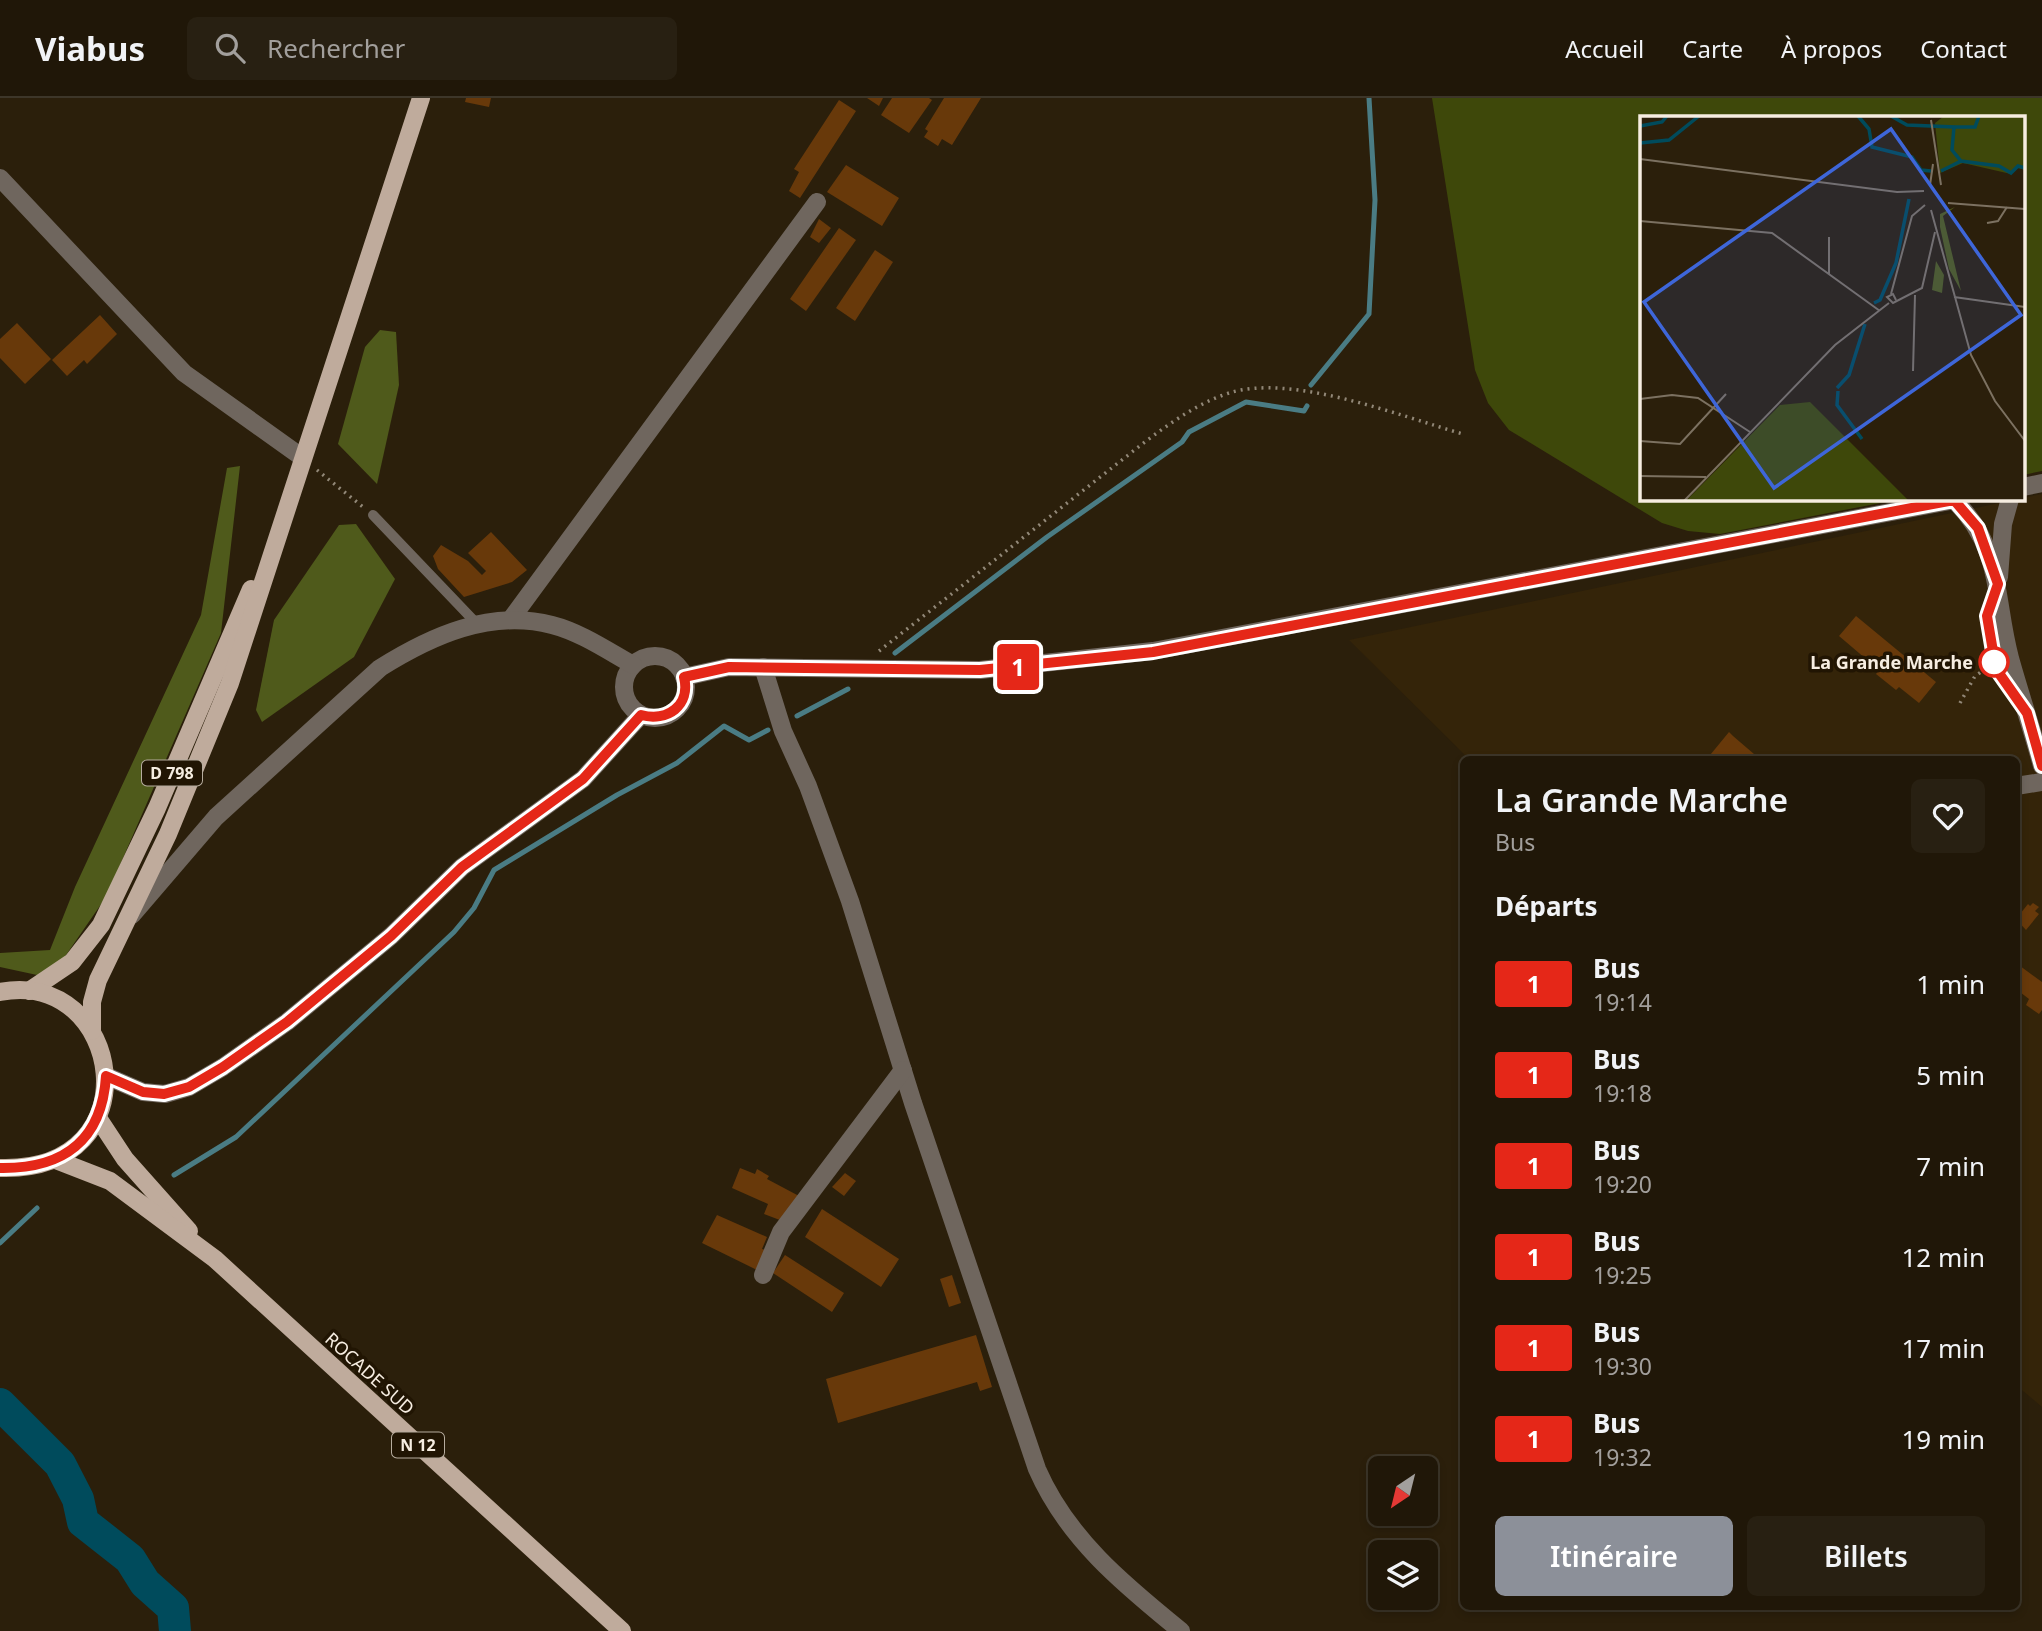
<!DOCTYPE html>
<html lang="fr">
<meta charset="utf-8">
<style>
:root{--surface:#201708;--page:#282012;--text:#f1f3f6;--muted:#a29f9c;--line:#3d3629;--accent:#8c9099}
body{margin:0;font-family:"Noto Sans",sans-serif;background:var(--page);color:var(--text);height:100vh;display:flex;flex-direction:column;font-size:26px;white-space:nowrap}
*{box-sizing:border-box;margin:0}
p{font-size:23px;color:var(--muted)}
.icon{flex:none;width:38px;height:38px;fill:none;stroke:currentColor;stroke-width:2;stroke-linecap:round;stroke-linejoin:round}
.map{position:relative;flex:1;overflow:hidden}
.panel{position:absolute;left:1460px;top:658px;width:560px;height:854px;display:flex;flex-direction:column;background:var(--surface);border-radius:10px;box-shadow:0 4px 10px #0003,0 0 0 2px var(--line)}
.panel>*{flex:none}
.badge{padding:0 14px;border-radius:5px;font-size:24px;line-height:46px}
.needle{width:46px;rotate:215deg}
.tools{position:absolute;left:1368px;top:1358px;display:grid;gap:14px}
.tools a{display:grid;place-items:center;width:70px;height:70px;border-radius:10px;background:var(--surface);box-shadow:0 4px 10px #0003,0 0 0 2px var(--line);font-size:35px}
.map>.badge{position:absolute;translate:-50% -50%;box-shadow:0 0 0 4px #fff}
h2{padding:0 35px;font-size:26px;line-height:63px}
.round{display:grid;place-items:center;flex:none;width:74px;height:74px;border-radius:10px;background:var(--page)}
.headline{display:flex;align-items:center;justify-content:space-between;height:119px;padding:0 35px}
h1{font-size:33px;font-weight:600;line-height:52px}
.action{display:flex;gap:14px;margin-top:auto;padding:14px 35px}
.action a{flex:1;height:80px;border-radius:10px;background:var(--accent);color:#fff;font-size:28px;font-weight:600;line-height:80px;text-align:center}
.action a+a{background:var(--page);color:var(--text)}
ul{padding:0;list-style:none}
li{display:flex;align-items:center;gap:21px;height:91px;padding:0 35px}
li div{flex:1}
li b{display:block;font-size:26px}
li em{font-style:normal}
li .badge{min-width:77px;font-weight:700;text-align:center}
header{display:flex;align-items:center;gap:42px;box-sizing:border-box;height:98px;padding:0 35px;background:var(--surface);border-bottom:2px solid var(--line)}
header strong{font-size:33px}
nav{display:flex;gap:38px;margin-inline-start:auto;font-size:24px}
.search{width:490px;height:63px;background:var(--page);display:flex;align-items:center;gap:18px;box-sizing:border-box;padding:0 24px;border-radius:10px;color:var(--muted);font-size:26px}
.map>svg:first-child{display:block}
.built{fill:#342409}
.green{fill:#3e480a}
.forest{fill:#4f5a1b}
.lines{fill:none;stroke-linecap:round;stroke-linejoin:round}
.stream{stroke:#4a7c84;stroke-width:5}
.river{stroke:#004b5c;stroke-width:32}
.building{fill:#68390a}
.path{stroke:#928878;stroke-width:3.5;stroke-dasharray:2 5;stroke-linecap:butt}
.service{stroke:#6f665e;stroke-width:10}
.minor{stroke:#6f665e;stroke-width:18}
.primary{stroke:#bfab9c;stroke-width:18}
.line-casing{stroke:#fff;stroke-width:16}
.line{stroke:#e52718;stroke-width:10}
.stop-dot{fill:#fff;stroke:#e52718;stroke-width:3.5}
.labels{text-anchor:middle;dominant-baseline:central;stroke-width:7;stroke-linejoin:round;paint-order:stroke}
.shield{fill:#211503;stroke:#b6ac9e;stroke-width:2}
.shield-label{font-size:16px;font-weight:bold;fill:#f6ede1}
.stop-label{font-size:18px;font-weight:bold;fill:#f6ede1;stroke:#211503;text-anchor:end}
.street-label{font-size:18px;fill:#f6ede1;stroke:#211503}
.inset-river{fill:none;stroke:#004b5c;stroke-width:3.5}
.inset-road{fill:none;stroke:#7c7161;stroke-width:2}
.view{fill:#3e66d9;fill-opacity:0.15;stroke:#3e66d9;stroke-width:3.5}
.inset-edge{fill:none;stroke:#f6ede1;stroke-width:3.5}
</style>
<header>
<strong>Viabus</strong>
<div class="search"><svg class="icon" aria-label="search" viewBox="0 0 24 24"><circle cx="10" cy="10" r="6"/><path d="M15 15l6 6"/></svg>Rechercher</div>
<nav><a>Accueil</a><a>Carte</a><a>À propos</a><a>Contact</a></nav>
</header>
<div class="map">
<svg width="2042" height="1533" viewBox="0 0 2042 1533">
<rect width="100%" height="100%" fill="#2b1f0b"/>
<path class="built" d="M2042 396V1309L2016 1287V662L1469 661 1349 542Z"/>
<path class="green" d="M1432 0H2042V373L2023 377V19H1641V401H1901L1720 436 1688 433 1662 425 1509 332 1488 305 1475 272Z"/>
<g class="forest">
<path d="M380 232 396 234 399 287 377 386 338 346 365 249Z"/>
<path d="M240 368 221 535 106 799 55 873 37 877 0 869V855L50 852 75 789 201 517 227 370Z"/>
<path d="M356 426 395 481 354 559 262 624 256 612 274 522 339 427Z"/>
</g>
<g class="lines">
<g class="stream">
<path d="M1311 287 1369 216 1375 102 1369 0"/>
<path d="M895 555 1047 439 1182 344 1189 334 1246 304 1304 313 1307 308"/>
<path d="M797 618 848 591"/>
<path d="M174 1077 236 1039 454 834 474 810 494 772 617 697 677 665 724 628 749 642 768 632"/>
<path d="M0 1145 37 1110"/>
</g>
<path class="river" d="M0 1306 60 1366 78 1401 83 1424 130 1461 145 1485 173 1510 175 1533"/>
</g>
<g class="building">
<path d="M466 0H491L489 9 465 4Z"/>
<path d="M867 0H883L879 8Z"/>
<path d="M892 0H929L932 2 909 35 881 17Z"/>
<path d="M944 0H981L952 47 942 41 938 48 924 39 928 33 925 31Z"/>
<path d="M839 2 856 13 800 100 789 93 799 74 794 71Z"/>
<path d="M846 67 899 100 882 128 827 94Z"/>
<path d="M819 121 831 130 819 145 810 139Z"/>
<path d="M839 130 856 142 806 213 790 201Z"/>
<path d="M875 152 893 164 855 223 836 210Z"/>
<path d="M100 217 117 236 87 266 84 262 67 278 52 262Z"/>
<path d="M17 225 51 261 25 286 0 260V241Z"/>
<path d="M491 434 527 472 512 484 464 499 438 471 433 458 441 447 468 463 482 477 486 473 468 455Z"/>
<path d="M1856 518 1936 584 1919 605 1899 589 1896 592 1876 576 1879 572 1839 538Z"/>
<path d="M1729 634 1733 638 1761 662H1706Z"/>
<path d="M2033 805 2039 809 2035 813 2039 816 2026 832 2016 821 2028 806 2030 808Z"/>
<path d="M2016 865 2042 884V912L2039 916 2026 907 2029 901 2016 891Z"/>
<path d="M740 1070 755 1076 757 1071 769 1078 767 1081 799 1098 785 1124 764 1116 768 1106 732 1090Z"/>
<path d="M845 1075 856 1083 844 1098 832 1089Z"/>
<path d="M822 1111 899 1161 881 1189 805 1139Z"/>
<path d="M717 1117 767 1139 762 1151 766 1152 757 1172 702 1145Z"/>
<path d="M785 1157 844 1195 832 1214 773 1175Z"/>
<path d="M952 1177 961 1205 949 1209 940 1181Z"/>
<path d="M976 1237 992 1289 980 1293 977 1284 838 1325 826 1281Z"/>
</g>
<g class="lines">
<g class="path">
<path d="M317 372 363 409"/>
<path d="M879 553 1146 343C1172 324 1198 305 1229 295 1292 275 1400 318 1463 336"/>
<path d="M1960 605 1975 578 1987 570"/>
</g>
<g class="service">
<path d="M373 417 478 527"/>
<path d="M1995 496C1980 537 1993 568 2017 601"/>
</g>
<g class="minor">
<path d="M0 80 184 275 303 360"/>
<path d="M2023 389 2042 385"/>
<path d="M1954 402C2003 450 1994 501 2010 560 2020 596 2032 631 2042 668"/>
<path d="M1999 479 2003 426 2010 401"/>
<path d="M511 521 817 104"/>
<circle cx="655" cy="589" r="31"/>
<path d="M763 569 783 633 808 688 850 803 913 1005 1037 1371C1067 1440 1123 1486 1181 1533"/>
<path d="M684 579 729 569 980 572 1153 553 1960 401"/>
<path d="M2016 688 2042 684"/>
<path d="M132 817 216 719 380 570C431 538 490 511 552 527 580 534 608 553 633 567"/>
<path d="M106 978 143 994 165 996 189 989 223 969 287 924 391 838 462 769 583 681 641 617"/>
<path d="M763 1177 781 1134 903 972"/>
</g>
<g class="primary">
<path d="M29 893 72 864 101 827 157 710 251 491"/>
<path d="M0 894C123 870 156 1075 0 1070"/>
<path d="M92 933V904L98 882 168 736 230 585 421 0"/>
<path d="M98 1020 125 1061 189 1133"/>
<path d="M56 1062 110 1083 215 1161 622 1533"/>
</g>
</g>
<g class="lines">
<defs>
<path id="line" d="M0 1070C63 1071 102 1043 106 978L143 994 164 996 189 989 223 969 287 924 391 838 462 769 583 681 641 617C667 624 691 608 684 579L729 569 980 572 1153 554 1954 402 1978 430 1998 486 1987 518 1996 571 2027 615 2042 668"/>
</defs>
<use href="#line" class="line-casing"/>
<use href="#line" class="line"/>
</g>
<circle class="stop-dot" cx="1994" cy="564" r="14"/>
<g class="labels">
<g class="shield">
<rect x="142" y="662.5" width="60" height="25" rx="5"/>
<rect x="392" y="1334.5" width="52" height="25" rx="5"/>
</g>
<g class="shield-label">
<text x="172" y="675">D 798</text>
<text x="418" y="1347">N 12</text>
</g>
<g class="stop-label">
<text x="1973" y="564">La Grande Marche</text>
</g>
<g class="street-label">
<text transform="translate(370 1275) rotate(42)">ROCADE SUD</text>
</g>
</g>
<g transform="translate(1640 18)">
<rect width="385" height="385" fill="#2b1f0b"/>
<path d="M304 0H385V54L378 52 371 58 323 47 300 57 295 7ZM170 286 269 385H46L140 289Z" fill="#3e480a"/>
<path d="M315 91 303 100 321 175 309 153 300 111V98ZM296 145 304 159 302 177 292 174Z" fill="#4f5a1b"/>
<path class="inset-river" d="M218 0 229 13 232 31 272 41 281 54 291 55M251 0 267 9 314 11 312 34 321 45 359 50 371 57 378 50 385 52M0 10 22 6 27 0M314 11H335L339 0M0 27 29 24 59 0M301 55 321 45M234 187 240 184 256 147 269 83M197 272 209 259 225 208M198 275 197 289 222 323"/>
<path class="inset-road" d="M291 4 301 69M0 43 257 76 284 75M290 69 293 48M308 87 385 93M291 94 331 239 355 285 385 325M0 105 132 117 240 195M347 107 358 105 367 91M189 121V158M251 178 272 100 285 89M314 181 385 191M256 184 253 178 247 181 253 187 282 172 295 116M273 255 275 179M0 283 32 279 58 282 110 316M0 325 40 328 86 278M0 360 66 361M44 385 195 229 249 187"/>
<path class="view" d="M251 13 381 199 134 372 4 186Z"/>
<rect width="385" height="385" class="inset-edge"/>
</g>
</svg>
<div class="tools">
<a><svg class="needle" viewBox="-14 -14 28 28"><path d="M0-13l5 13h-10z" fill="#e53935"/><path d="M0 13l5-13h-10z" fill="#a29f9c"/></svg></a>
<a><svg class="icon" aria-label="layers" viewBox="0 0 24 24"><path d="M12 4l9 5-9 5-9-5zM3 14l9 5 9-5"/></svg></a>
</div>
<b class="badge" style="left:1018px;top:569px;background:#e52718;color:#fff">1</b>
<section class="panel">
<div class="headline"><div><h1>La Grande Marche</h1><p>Bus</p></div><a class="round"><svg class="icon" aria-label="heart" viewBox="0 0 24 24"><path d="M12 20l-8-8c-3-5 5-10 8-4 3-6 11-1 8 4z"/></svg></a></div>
<h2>Départs</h2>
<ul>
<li><span class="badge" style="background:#e52718;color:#fff">1</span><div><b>Bus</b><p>19:14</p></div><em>1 min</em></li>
<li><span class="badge" style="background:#e52718;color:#fff">1</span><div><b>Bus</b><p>19:18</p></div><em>5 min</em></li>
<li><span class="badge" style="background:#e52718;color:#fff">1</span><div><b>Bus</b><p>19:20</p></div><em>7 min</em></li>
<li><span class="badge" style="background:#e52718;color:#fff">1</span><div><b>Bus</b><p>19:25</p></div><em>12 min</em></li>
<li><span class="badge" style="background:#e52718;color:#fff">1</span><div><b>Bus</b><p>19:30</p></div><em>17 min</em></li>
<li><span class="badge" style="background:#e52718;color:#fff">1</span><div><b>Bus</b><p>19:32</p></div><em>19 min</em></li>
</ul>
<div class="action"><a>Itinéraire</a><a>Billets</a></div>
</section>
</div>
